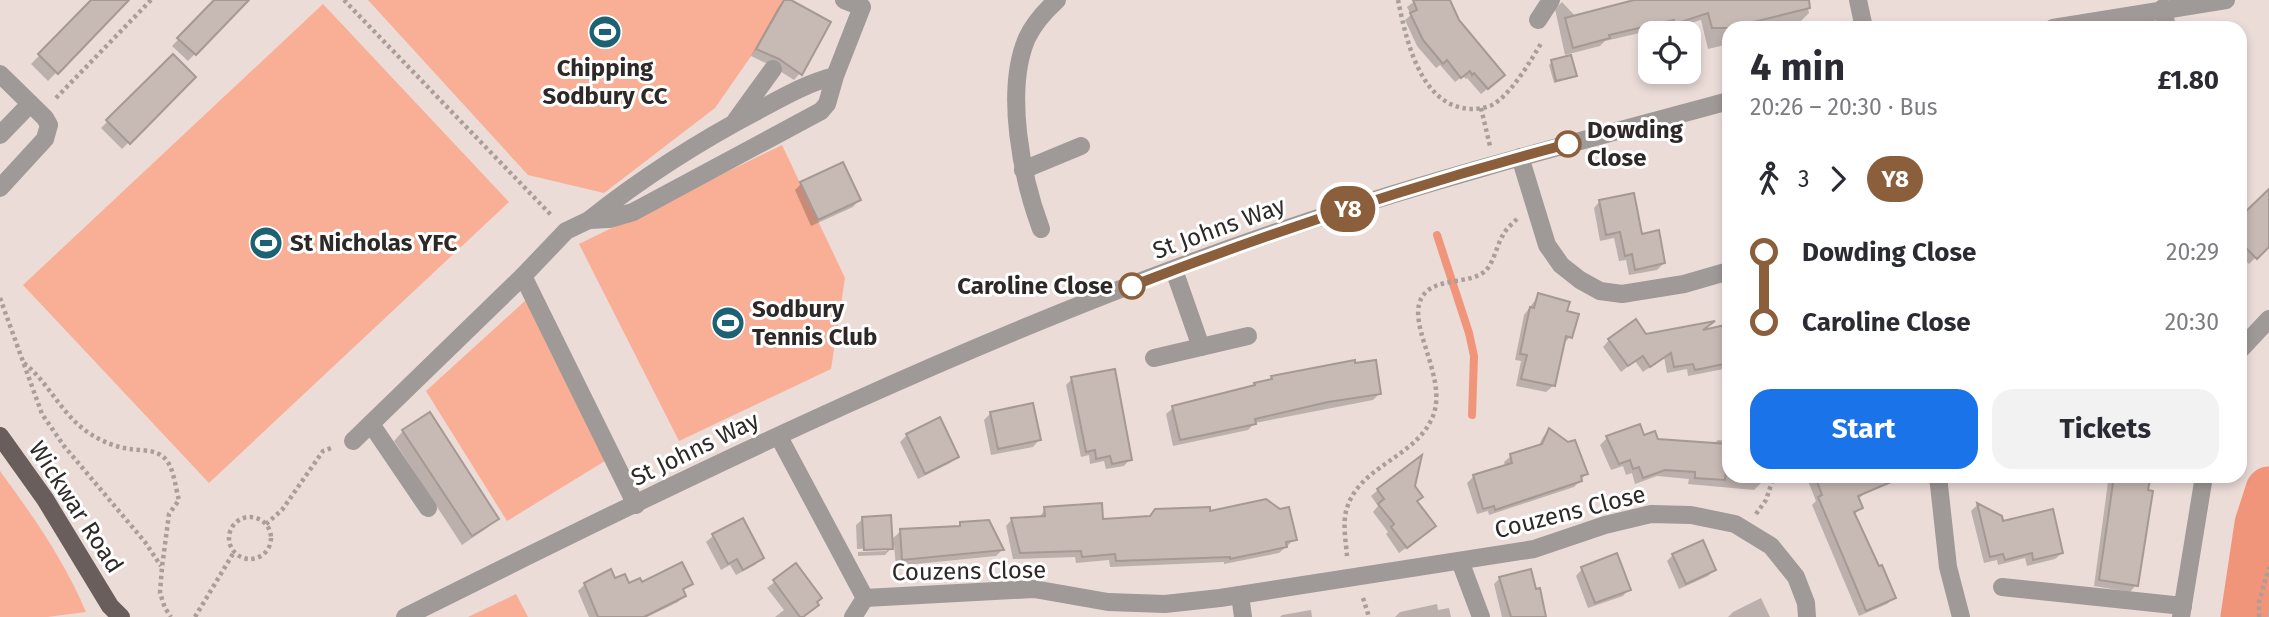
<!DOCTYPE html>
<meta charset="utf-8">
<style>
:root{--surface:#fff;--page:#f2f2f3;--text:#2b2b33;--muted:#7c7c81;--accent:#1a73e8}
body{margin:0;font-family:"Fira Sans",sans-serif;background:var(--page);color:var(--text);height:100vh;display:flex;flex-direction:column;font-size:26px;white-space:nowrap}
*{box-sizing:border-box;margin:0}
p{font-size:23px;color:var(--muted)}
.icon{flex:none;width:38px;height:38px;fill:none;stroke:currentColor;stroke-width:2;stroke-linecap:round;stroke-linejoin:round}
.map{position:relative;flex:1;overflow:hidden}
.side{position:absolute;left:1722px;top:21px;width:525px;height:462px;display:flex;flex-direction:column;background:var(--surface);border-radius:21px;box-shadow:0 4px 10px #0003}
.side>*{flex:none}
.badge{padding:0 14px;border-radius:23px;font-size:24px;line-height:46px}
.tools{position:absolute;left:1638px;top:21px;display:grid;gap:14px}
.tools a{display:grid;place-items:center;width:63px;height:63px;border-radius:14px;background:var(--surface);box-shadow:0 4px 10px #0003;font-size:35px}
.map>.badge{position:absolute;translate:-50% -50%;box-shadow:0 0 0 4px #fff}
.legs{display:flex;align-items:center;gap:10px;height:77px;padding:0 28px;font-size:23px}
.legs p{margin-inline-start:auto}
.head{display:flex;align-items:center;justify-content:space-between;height:119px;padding:0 28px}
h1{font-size:38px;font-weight:700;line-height:52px}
.primary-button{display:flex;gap:14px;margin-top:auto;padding:14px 28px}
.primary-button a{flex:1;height:80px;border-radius:21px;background:var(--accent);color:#fff;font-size:28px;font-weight:700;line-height:80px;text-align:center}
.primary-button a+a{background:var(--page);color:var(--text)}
ul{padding:0 28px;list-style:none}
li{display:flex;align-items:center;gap:24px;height:70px;font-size:26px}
li i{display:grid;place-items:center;width:10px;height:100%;margin:0 9px;background:currentColor}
li i::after{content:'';width:18px;height:18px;margin:-9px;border:5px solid;border-radius:50%;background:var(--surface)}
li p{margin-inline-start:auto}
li:first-child i{background:linear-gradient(#0000 50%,currentColor 0)}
li:last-child i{background:linear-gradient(currentColor 50%,#0000 0)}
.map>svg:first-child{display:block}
.green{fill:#f9ae96}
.shadow{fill:#0003}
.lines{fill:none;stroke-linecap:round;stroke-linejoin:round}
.stream{stroke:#f09579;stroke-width:8}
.river{stroke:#f09579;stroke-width:47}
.building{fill:#c7b9b4;stroke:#a69994;stroke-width:2}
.path{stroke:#aa9e9b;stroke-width:4.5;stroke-dasharray:3.5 3.5;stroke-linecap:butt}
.minor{stroke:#9f9997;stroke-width:18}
.major{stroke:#695e5b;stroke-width:18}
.line-1-casing{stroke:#fff;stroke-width:16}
.line-1{stroke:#8b5e3c;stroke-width:10}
.stop-1-dot{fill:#fff;stroke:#8b5e3c;stroke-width:3.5}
.labels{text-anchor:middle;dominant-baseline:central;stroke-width:6;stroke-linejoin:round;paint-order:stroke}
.poi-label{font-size:24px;font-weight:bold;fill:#2e2927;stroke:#fff;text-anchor:start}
.stop-label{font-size:24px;font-weight:bold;fill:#2e2927;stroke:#fff;text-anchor:start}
.street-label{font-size:24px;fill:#2e2927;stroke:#fff}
</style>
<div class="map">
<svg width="2269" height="617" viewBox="0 0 2269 617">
<rect width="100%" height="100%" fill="#ebdcd8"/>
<g class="green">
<path d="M368 0H784L756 49 715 108 604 193 528 175Z"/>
<path d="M323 4 509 202 209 483 23 285Z"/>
<path d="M782 145 845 278 831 369 679 441 579 244Z"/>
<path d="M526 300 605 461 507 521 426 391Z"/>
<path d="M0 471C33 516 64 560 86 612L47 617H0Z"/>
<path d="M516 594 528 617H468Z"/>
</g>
<g class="shadow">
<path d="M93 0H127L48 81 31 64Z"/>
<path d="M217 0H247L188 61 172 46Z"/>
<path d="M785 0H787L800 73 794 80 772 66 751 56 779 6Z"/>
<path d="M1416 0H1448L1458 21 1497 81 1481 94 1467 78 1466 79 1463 76 1455 82 1440 65 1436 68 1417 46 1405 20 1411 15 1407 7Z"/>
<path d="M1654 0H1806L1809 13 1801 21 1774 28 1772 22 1749 28H1729V44L1708 49 1701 20 1667 30 1666 27 1605 41 1600 46 1565 55 1555 9 1562 2 1578 19Z"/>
<path d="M173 56 194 77 122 149 101 128Z"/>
<path d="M1552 62 1575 75 1572 78 1554 83 1549 65Z"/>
<path d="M801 184 859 200 853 207 811 226 795 190Z"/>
<path d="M2269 190V245L2249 264 2240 255V219Z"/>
<path d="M1600 201 1641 236 1664 263 1657 270 1629 275 1626 260 1619 261 1614 238 1600 241 1594 208Z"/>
<path d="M1539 295 1565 312 1570 337 1564 343 1553 386 1546 392 1516 386 1521 361 1515 360 1524 315Z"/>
<path d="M1700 332 1729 333V368L1688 376 1687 369 1667 373 1664 357 1643 372 1635 361 1621 372 1603 347 1609 340Z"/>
<path d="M1353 361 1379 394 1373 400 1255 423 1248 430 1173 446 1166 414 1173 408 1252 388 1267 382 1272 377Z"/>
<path d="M1072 379 1130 459 1124 466 1106 469 1104 461 1090 464 1089 455 1081 457 1066 385Z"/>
<path d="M991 413 1039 440 1033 447 991 455 984 420Z"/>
<path d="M939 420 957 457 950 463 918 479 900 442 907 435Z"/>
<path d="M1549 430 1586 474 1580 481 1574 487 1489 515 1488 511 1477 514 1467 483 1474 476 1505 467 1504 462 1511 456 1538 447 1543 437Z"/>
<path d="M403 431 497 518 487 528 462 545 394 441Z"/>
<path d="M1643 437 1657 441 1713 444 1718 440 1729 441V476H1762L1761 483 1754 490 1688 484 1689 479 1657 476 1635 484 1632 473 1626 475 1623 466 1611 470 1600 445 1607 438Z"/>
<path d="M1806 476H1863L1869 490 1858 499 1861 507 1854 515 1894 598 1887 604 1859 616 1812 505 1816 501Z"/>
<path d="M2115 476 2148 481 2136 585 2130 592 2094 586 2108 482Z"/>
<path d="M1413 486 1415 502 1427 533 1399 553 1386 534 1388 532 1373 512 1378 506 1371 496 1378 490Z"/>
<path d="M1977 505 2001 518 2002 523 2062 553 2055 559 2027 566 2025 558 1998 565 1997 560 1984 563 1971 511Z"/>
<path d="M1045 509 1101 521 1208 513 1295 539 1279 553 1224 564V562L1110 567 1109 560 1076 563 1075 557 1013 559 1006 526 1012 519 1039 518Z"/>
<path d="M863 519 891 540 901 531 957 527 961 524 1002 550 996 556 896 566 894 545 885 555 858 556V552L887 551V547L857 549 856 525Z"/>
<path d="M742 521 761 558 755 565 736 575 730 565 721 570 706 542 713 536Z"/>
<path d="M1673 555 1714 570 1708 576 1679 589 1667 561Z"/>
<path d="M796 565 817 605 803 617H775L784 610 767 588Z"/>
<path d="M1582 569 1629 589 1623 596 1588 608 1576 576Z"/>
<path d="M1500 578 1545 617H1502L1494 584Z"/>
<path d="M615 580 629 585 691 583 682 591 684 595 678 602 647 617H589L578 591 585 584Z"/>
<path d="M2269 581V617H2267L2260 615Z"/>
<path d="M1761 598 1770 617H1728L1733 612Z"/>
<path d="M1437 604 1438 610 1449 608 1451 617H1395L1400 612Z"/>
<path d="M1311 610 1312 617H1280L1282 615Z"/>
</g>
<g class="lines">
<path class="stream" d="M1437 235 1469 333 1474 356 1472 415"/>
<path class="river" d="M2244 617 2258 524 2269 490"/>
</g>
<g class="building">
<path d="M91 0H129L58 74 38 54Z"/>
<path d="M214 0H249L196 55 177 38Z"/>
<path d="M784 0H791L831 22 802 75 779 59 756 49Z"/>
<path d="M1413 0H1450L1459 20 1505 75 1488 89 1474 73 1472 75 1470 71 1461 78 1447 60 1443 64 1423 40 1410 13 1417 10Z"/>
<path d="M1634 0H1809L1810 8 1729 28H1712L1708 13 1675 24 1674 20 1609 35 1610 38 1573 48 1565 18Z"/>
<path d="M173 54 196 77 130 144 106 120Z"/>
<path d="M1571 55 1577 76 1556 81 1551 60Z"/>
<path d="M843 162 861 200 818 220 800 182Z"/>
<path d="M2269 189V247L2257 259 2240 242V217Z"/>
<path d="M1634 193 1642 234 1659 230 1665 263 1635 270 1632 254 1625 256 1620 232 1606 235 1599 200Z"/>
<path d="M1538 293 1570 302 1567 311 1579 314 1572 338 1566 336 1555 386 1521 379 1527 355 1520 354 1530 307 1534 308Z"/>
<path d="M1636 319 1646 334 1715 321 1703 330 1725 325 1726 332H1729V363L1695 370 1693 364 1674 367 1671 353 1650 367 1643 356 1628 366 1608 339Z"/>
<path d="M1355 360V363L1376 360 1381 394 1328 402 1255 419 1256 424 1180 440 1172 406 1255 385 1254 383 1272 379 1271 376Z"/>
<path d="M1115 369 1132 460 1112 464 1110 456 1096 459 1095 450 1086 452 1071 377Z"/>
<path d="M1033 403 1041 440 998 449 990 412Z"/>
<path d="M430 412 499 519 472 536 402 430Z"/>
<path d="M940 417 959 457 925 474 906 434Z"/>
<path d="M1640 424 1644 435 1655 431 1658 439 1728 444 1725 480 1695 478V472L1665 470 1643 478 1639 467 1633 469 1630 460 1619 464 1606 436Z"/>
<path d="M1549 428 1568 442 1575 440 1588 474 1581 476 1582 481 1495 510 1494 506 1483 509 1473 475 1512 463 1510 454 1542 444Z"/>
<path d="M1422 455 1415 486 1423 497 1417 501 1436 526 1407 548 1391 527 1394 524 1378 504 1384 499 1377 489Z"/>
<path d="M1815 476H1905L1858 496 1863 508 1854 512 1879 566 1882 565 1896 598 1866 611 1818 497 1822 495Z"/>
<path d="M2114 476 2150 480 2148 490 2153 491 2138 586 2099 580Z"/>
<path d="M1266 499 1280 509 1289 507 1297 540 1286 542 1287 547 1230 559V557L1116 561 1115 554 1082 557 1081 551 1020 553 1011 518 1045 516 1044 507 1102 503 1103 519 1150 516 1155 509 1210 507V511Z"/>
<path d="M1977 503 2002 516 2003 521 2053 509 2063 553 2033 560 2032 553 2005 560 2003 554 1990 557Z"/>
<path d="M891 515 893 549 864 550 862 517Z"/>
<path d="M743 518 764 558 743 570 737 559 728 564 712 534Z"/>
<path d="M989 520 1004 550 902 560 900 529 960 526V522Z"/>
<path d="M1703 540 1716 570 1686 584 1672 554Z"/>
<path d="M1617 553 1631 590 1595 603 1581 567Z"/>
<path d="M682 562 693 584 683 589 686 596 644 617H598L584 583 611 569 615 578 625 574 629 583 640 578 642 582Z"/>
<path d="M796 563 822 598 817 602 819 605 803 617H800L773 580Z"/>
<path d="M1531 569 1536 589 1540 588 1546 617H1511L1499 577Z"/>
</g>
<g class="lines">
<g class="path">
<path d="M344 0 552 216"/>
<path d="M1398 0C1406 39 1420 107 1471 109 1478 109 1485 108 1492 105 1511 95 1531 60 1542 42"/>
<path d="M56 98 151 0"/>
<path d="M1481 108 1490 146"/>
<path d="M0 298 42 414 64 446 145 542 161 566"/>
<path d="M24 363C49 383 60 412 86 431 99 440 114 447 130 449 140 451 153 449 162 456 174 464 175 487 179 500L169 514 162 567 160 593 165 608 171 617"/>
<path d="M1756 514 1766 500 1774 476"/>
<circle cx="250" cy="538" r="21"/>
<path d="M266 524 282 510 323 451 334 447"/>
<path d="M1347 556C1346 542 1342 522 1347 508 1360 465 1416 458 1433 416 1449 375 1401 319 1425 293 1439 278 1468 284 1484 272 1494 264 1496 246 1503 235 1506 229 1512 224 1517 219"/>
<path d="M1363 598 1369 617"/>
<path d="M195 617 234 552"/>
<path d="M2259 617V602L2269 567"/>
</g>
<g class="minor">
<path d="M1858 0 1864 28"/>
<path d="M2163 8 2167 28"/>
<path d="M1538 20 1551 0"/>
<path d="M2053 28 2226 0"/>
<path d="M0 74 45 118 49 125 45 139 0 188"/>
<path d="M835 76C807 83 783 97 757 111 698 142 642 178 589 220L609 219 633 212 821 111 827 104 835 76 862 7 844 0"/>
<path d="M736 120 773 69"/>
<path d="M0 135 30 104"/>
<path d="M1520 157 1547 245 1561 265 1580 280 1600 291 1622 294 1684 284 1729 271"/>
<path d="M1023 170 1081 146"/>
<path d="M1041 229C1022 178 1004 91 1027 38 1034 23 1045 11 1057 0"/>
<path d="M1174 270 1201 347"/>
<path d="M523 276 636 505"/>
<path d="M2240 350 2269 319"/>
<path d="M1154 358 1248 336"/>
<path d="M371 424 428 508"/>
<path d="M779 437 865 598"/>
<path d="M353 441 523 276 566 231 589 220"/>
<path d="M1938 476 1948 567 1961 617"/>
<path d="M1460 561 1481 617"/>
<path d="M2002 587 2183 606"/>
<path d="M1240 595 1243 617"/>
<path d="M405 617C698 471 998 324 1309 221 1447 175 1588 139 1729 101"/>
<path d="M853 617 865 598 1034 589 1108 602 1165 604 1220 598 1534 549 1605 525 1651 514 1691 515 1735 524 1771 546 1796 577 1806 603 1807 617"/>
<path d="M2181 617 2204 476"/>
</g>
<path class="major" d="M0 436 45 499 110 606 121 617"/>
</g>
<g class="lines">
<defs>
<path id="line-1" d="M1132 286C1274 231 1420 183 1568 144"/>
</defs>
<use href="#line-1" class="line-1-casing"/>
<use href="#line-1" class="line-1"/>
</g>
<defs>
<symbol id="stadium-disc" viewBox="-11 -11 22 22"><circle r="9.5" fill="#1d6273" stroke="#fff"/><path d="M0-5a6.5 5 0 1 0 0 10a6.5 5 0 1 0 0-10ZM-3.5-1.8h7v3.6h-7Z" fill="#fff"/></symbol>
</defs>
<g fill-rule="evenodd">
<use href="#stadium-disc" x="586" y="13" width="38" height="38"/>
<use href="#stadium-disc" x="247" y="224" width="38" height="38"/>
<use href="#stadium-disc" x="709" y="304" width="38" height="38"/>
</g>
<g class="stop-1-dot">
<circle cx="1568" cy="144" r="12"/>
<circle cx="1132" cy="286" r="12"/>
</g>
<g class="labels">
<g class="poi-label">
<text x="605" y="68" text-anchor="middle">Chipping<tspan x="605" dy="28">Sodbury CC</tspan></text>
<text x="290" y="243">St Nicholas YFC</text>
<text x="752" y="309">Sodbury<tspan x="752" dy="28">Tennis Club</tspan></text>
</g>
<g class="stop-label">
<text x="1587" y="130">Dowding<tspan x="1587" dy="28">Close</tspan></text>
<text x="1113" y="286" text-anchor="end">Caroline Close</text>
</g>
<g class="street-label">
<text transform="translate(1219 228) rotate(-20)">St Johns Way</text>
<text transform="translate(695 449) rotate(-26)">St Johns Way</text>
<text transform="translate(76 507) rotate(57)">Wickwar Road</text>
<text transform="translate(1570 512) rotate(-14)">Couzens Close</text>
<text transform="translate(969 571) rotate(-1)">Couzens Close</text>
</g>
</g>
</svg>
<div class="tools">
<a><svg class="icon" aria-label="locate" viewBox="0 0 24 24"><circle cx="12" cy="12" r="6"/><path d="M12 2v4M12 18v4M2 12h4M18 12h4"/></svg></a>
</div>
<b class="badge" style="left:1348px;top:209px;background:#8b5e3c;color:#fff">Y8</b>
<section class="side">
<div class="head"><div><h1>4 min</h1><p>20:26 – 20:30 · Bus</p></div><b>£1.80</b></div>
<div class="legs"><svg class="icon" aria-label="walk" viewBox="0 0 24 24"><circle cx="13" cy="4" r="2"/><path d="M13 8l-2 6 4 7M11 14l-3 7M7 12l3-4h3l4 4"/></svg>3<svg class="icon" aria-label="forward" viewBox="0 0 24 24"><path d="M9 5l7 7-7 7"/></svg><b class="badge" style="background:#8b5e3c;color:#fff">Y8</b></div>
<ul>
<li><i style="color:#8b5e3c"></i><b>Dowding Close</b><p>20:29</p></li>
<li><i style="color:#8b5e3c"></i><b>Caroline Close</b><p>20:30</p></li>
</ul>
<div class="primary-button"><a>Start</a><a>Tickets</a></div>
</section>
</div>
